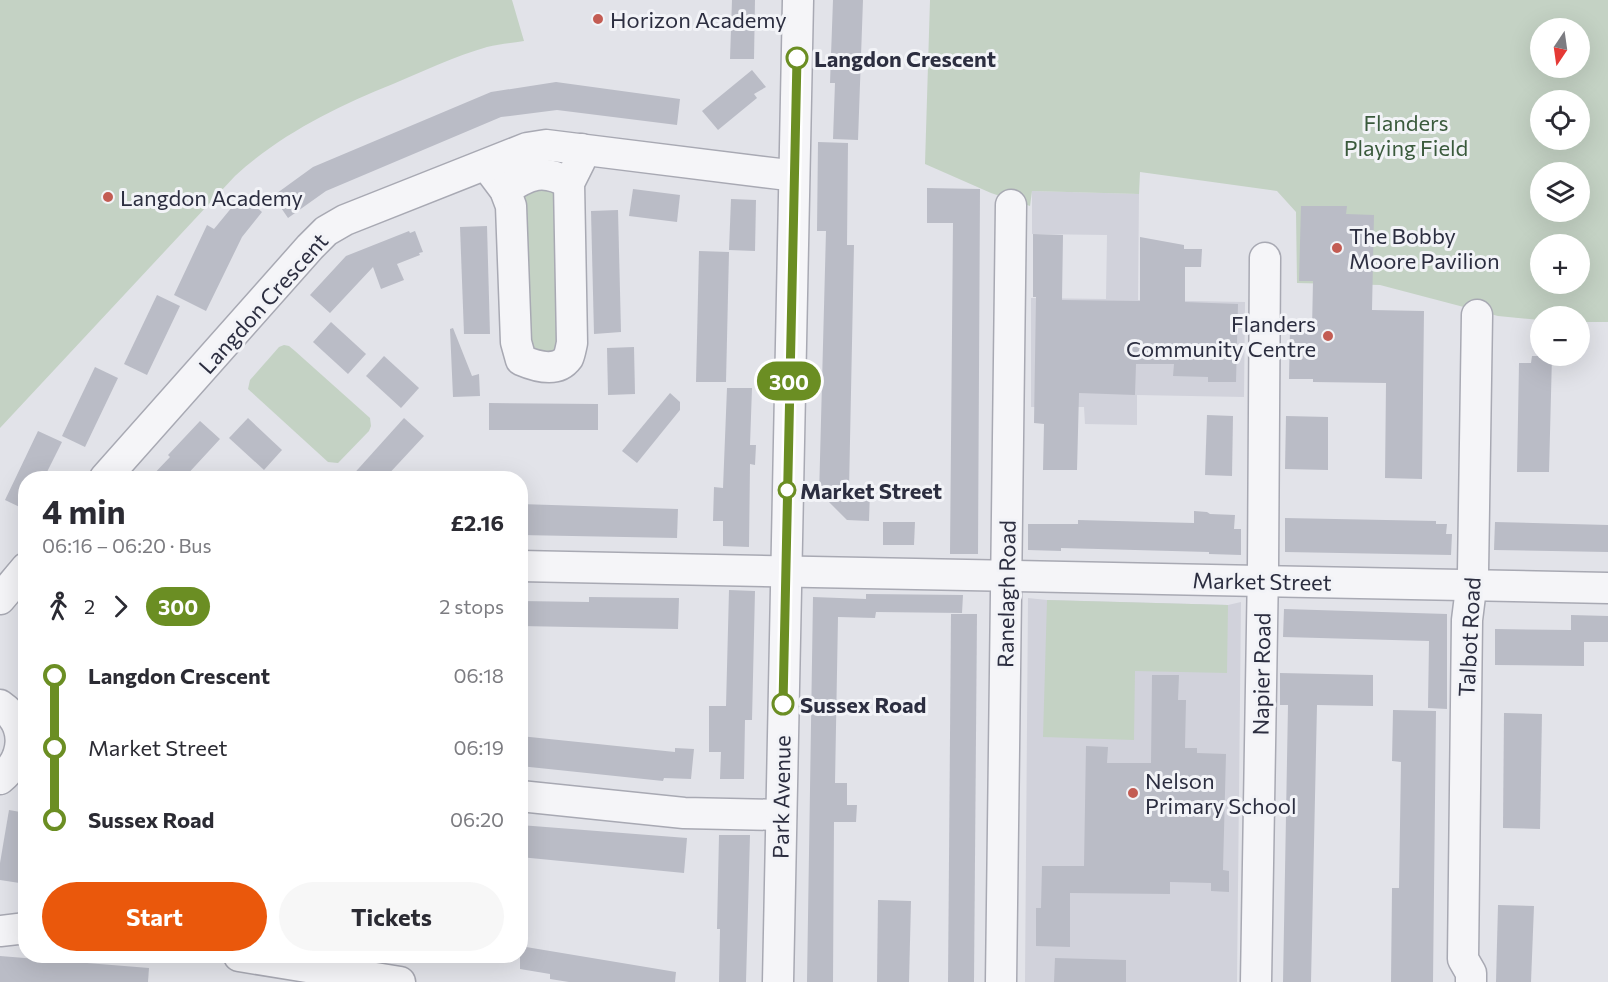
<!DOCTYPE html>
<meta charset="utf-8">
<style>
:root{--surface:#fff;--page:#f7f7f7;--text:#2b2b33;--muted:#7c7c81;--accent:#ea580c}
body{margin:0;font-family:Commissioner,sans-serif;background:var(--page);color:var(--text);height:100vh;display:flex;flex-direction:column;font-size:22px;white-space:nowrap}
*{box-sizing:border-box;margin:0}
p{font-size:20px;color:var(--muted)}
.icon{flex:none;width:33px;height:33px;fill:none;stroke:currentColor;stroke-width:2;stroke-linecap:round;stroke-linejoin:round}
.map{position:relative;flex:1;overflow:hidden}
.side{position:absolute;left:18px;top:471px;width:510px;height:492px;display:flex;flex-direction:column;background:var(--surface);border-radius:24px;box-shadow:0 6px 24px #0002}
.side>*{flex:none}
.badge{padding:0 12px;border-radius:20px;font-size:21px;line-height:39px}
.needle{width:39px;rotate:193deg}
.tools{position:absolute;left:1530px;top:18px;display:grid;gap:12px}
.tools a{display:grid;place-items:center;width:60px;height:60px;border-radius:50%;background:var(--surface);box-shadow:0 6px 24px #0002;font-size:30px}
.map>.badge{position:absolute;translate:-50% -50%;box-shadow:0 0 0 3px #fff}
.legs{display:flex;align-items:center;gap:9px;height:66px;padding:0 24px;font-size:20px}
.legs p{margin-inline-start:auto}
.head{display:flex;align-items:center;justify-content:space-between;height:102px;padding:0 24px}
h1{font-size:33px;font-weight:700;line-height:45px}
.action{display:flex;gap:12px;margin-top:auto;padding:12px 24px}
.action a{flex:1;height:69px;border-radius:36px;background:var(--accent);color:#fff;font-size:24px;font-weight:700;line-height:69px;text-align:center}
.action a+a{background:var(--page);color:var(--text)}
ul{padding:0 24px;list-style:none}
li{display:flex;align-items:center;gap:21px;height:72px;font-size:22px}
li i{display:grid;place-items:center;width:9px;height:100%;margin:0 8px;background:currentColor}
li i::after{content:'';width:15px;height:15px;margin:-8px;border:4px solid;border-radius:50%;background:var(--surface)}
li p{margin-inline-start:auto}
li:first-child i{background:linear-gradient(#0000 50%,currentColor 0)}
li:last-child i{background:linear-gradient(currentColor 50%,#0000 0)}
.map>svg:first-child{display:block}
.built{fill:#d1d2db}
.green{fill:#c4d2c4;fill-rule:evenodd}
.building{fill:#babcc6}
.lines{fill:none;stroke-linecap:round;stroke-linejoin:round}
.minor-casing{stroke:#a8a9b3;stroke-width:33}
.minor{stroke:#f5f5f8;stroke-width:30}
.line-1-casing{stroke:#fff;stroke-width:14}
.line-1{stroke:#6b8e23;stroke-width:9}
.poi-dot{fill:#c35c53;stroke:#f2f3f7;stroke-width:2}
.stop-1-dot{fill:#fff;stroke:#6b8e23;stroke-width:3}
.labels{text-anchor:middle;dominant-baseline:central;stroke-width:6;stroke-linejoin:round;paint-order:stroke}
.poi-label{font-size:22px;fill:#2c2e40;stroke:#f2f3f7;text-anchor:start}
.stop-label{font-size:22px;font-weight:bold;fill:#2c2e40;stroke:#f2f3f7;text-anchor:start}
.park-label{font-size:22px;fill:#3a5a3c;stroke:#f2f3f7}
.street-label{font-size:22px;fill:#2c2e40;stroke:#f2f3f7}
</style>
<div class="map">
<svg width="1608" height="982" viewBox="0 0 1608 982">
<rect width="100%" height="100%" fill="#e2e3e9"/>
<g class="built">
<path d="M1032 191 1139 194 1138 300 1245 302 1244 397 1137 395V425L1085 424 1084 407H1031V298L1106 299 1107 235 1032 234Z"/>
<path d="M1028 598 1047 600 1228 605 1241 602 1237 982H1025Z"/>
</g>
<g class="green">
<path d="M0 0H512L524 41C512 43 499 44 487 47 455 56 424 71 393 84 336 107 281 134 235 176L0 428Z"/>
<path d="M930 0H1608V322H1580V316H1540V320L1498 316 1380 285 1297 283 1296 212 1277 191 1140 172 1139 194 1032 191 1030 206 991 193 925 164ZM1540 28H1580V68H1540ZM1540 100H1580V140H1540ZM1540 172H1580V212H1540ZM1540 244H1580V284H1540Z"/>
<path d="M527 189H555L558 354 529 352 523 196Z"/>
<path d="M284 345 289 346 295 351 370 418 371 426 369 431 338 463 328 462 248 389 250 380 279 347Z"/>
<path d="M1047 600 1228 605 1227 673 1135 671 1134 740 1043 737Z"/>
</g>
<g class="building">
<path d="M732 0H755L754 59H730Z"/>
<path d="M833 0H863L858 140 833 139 835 83H830Z"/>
<path d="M752 70 766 87 754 94 757 98 718 130 702 111Z"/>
<path d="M556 82 680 99 677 125 557 110 501 117 326 191 288 218 273 196 313 167 491 92Z"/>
<path d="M818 142 848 143 847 245H854L849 490 870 491 869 521 847 520 824 497H819L826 231H817Z"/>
<path d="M927 188 980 189 978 554H950L953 223H927Z"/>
<path d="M633 189 680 195 677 222 629 216Z"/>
<path d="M242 195 262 212 242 237 206 311 174 295 207 225 214 229Z"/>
<path d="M731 199 756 200 755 251 729 250Z"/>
<path d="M1301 206H1347L1346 214 1374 215 1372 310 1424 311 1422 479 1385 478 1386 383 1313 382V379H1289L1290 329H1312L1313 281H1299Z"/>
<path d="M618 210 621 332 594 334 591 211Z"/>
<path d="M487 226 490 334H464L460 227Z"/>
<path d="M409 231 410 233 415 231 423 252 419 253 420 255 397 264 404 280 381 289 373 267 330 313 310 295 346 256Z"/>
<path d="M1033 234 1063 235 1062 300 1140 301V237L1184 245V249H1202L1201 267H1185V302L1238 304 1236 382H1208V377L1173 376 1174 364H1136L1135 395 1079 393 1077 470H1043L1044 424 1034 423 1036 297H1033Z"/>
<path d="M699 251 729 252 726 382H696Z"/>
<path d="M157 295 180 306 147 375 124 364Z"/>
<path d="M331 322 366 354 348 374 313 342Z"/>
<path d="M453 328 472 376 479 374 480 396 453 397 450 329Z"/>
<path d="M634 347 635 394 608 395 607 348Z"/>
<path d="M384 356 419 388 401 408 366 376Z"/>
<path d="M1532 356H1552L1549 472H1517L1519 363H1531Z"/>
<path d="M95 367 118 378 85 447 62 436Z"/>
<path d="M727 388H752L750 445H756L755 465 750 464 749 547 723 546V521H713L714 487 723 488Z"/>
<path d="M670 393 680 402V410L637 463 622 451Z"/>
<path d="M489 403 598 404V430H489Z"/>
<path d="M1207 415 1233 416 1232 476 1205 475Z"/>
<path d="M1286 416 1328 417V470L1285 469Z"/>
<path d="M248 418 282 450 264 470 229 438Z"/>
<path d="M404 418 424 436 385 478H350Z"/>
<path d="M200 421 220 439 184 478H150L170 457 168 455Z"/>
<path d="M38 431 62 442 44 478H26V510L5 500Z"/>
<path d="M520 504 678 509 677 538 520 535Z"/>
<path d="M1194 511 1207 512 1210 514 1235 515 1234 529H1241V555L1209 554V552L1061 548V551L1028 550V524H1078V520L1194 523Z"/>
<path d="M1285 518 1436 521V524H1447L1446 534H1452L1451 555 1285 552Z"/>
<path d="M883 522H915L914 545H883Z"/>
<path d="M1495 522 1608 525V552L1494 550Z"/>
<path d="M729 590 755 591 752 720H745L744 779H720L721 752H709V706H726Z"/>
<path d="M866 594 963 595 962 613 876 612 875 618 838 617 835 783H847V805H857L856 822H834L833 982H807L813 597 866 599Z"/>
<path d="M589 597 679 598 678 629 520 626V601L589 602Z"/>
<path d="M1284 609 1447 614V709L1428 708 1429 641 1283 637Z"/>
<path d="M951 614H977L974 982H948Z"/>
<path d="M1571 615 1608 616V642H1584V666L1495 665V629L1571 630Z"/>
<path d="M1280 673 1373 675V706L1317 705 1311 982H1283L1288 705H1280Z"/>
<path d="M1152 675H1179L1178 700H1186L1185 748H1197V753L1226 754 1223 870 1229 871V892L1211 891V883L1170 882V894L1070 893V947L1036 946V908H1041L1042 866H1084L1086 746 1108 747 1107 763H1151Z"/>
<path d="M1393 710 1436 711 1433 982H1391L1392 888H1399L1401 762 1392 761Z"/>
<path d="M1504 713 1542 714 1540 829 1503 828Z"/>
<path d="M520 736 675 752V748L694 749 691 779 664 778 663 781 520 766Z"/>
<path d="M9 810 26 813V884L0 880V863Z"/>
<path d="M520 825 687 838 684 873 520 857Z"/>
<path d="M719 835H750L746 982H719L720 929H717Z"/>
<path d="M878 900 911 901 909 982H877Z"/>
<path d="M1498 905 1534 906 1531 982H1496Z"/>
<path d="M520 946 676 972 675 982H569L550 979V974L520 969Z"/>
<path d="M0 956 149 968 148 982H0Z"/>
<path d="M1055 958 1126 960V982H1054Z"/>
</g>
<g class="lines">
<defs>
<g id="minor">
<path d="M489 164 493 174 505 190 511 206 516 342 521 360C535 366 557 373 568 358 570 354 571 347 572 343L569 183 580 161 581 149"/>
<path d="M505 190C529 174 543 168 569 183"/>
<path d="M105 478 310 247 326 231 345 220 527 148 546 145 780 174H794"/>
<path d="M520 566 1608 588"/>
<path d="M0 599 26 568"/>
<path d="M0 705C29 725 26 758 0 779"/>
<path d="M520 796 684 813 781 815"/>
<path d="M0 931 26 928"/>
<path d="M239 956 400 982"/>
<path d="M778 982 798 0"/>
<path d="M1001 982 1011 205"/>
<path d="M1256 982 1263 568 1265 258"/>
<path d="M1471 982V973L1463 959 1467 620 1473 572 1477 315"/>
</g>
</defs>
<use href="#minor" class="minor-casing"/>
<use href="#minor" class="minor"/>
</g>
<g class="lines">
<defs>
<path id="line-1" d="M783 704 797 58"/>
</defs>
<use href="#line-1" class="line-1-casing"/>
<use href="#line-1" class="line-1"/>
</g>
<g class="poi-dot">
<circle cx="598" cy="19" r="6"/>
<circle cx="108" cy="197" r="6"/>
<circle cx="1337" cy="248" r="6"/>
<circle cx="1328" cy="336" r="6"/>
<circle cx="1133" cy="793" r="6"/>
</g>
<g class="stop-1-dot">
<circle cx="797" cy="58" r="10"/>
<circle cx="787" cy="490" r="8"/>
<circle cx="783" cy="704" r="10"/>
</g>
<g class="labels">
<g class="poi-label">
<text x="610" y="19">Horizon Academy</text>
<text x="120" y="197">Langdon Academy</text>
<text x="1349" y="235">The Bobby<tspan x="1349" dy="25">Moore Pavilion</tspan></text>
<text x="1316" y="323" text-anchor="end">Flanders<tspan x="1316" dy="25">Community Centre</tspan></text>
<text x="1145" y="780">Nelson<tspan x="1145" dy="25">Primary School</tspan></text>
</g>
<g class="stop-label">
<text x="814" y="58">Langdon Crescent</text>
<text x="800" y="490">Market Street</text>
<text x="800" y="704">Sussex Road</text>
</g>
<g class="park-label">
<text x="1406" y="122">Flanders<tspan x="1406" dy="25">Playing Field</tspan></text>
</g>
<g class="street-label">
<text transform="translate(263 303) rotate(-48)">Langdon Crescent</text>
<text transform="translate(1262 581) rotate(1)">Market Street</text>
<text transform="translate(1006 594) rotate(-89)">Ranelagh Road</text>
<text transform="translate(1469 637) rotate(-87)">Talbot Road</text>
<text transform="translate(1261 674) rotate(-89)">Napier Road</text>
<text transform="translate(781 797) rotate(-89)">Park Avenue</text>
</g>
</g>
</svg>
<div class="tools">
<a><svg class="needle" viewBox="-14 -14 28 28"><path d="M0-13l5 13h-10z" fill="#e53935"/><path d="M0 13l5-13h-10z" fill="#7c7c81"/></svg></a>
<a><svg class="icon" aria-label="locate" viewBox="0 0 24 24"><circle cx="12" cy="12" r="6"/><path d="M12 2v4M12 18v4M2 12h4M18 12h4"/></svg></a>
<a><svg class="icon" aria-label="layers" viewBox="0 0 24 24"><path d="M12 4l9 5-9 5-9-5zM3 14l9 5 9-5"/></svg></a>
<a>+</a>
<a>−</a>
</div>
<b class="badge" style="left:789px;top:381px;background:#6b8e23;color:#fff">300</b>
<section class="side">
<div class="head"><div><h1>4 min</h1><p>06:16 – 06:20 · Bus</p></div><b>£2.16</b></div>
<div class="legs"><svg class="icon" aria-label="walk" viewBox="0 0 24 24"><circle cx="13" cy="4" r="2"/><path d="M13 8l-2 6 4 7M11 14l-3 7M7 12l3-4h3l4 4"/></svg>2<svg class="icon" aria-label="forward" viewBox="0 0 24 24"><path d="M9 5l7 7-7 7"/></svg><b class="badge" style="background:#6b8e23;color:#fff">300</b><p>2 stops</p></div>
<ul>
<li><i style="color:#6b8e23"></i><b>Langdon Crescent</b><p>06:18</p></li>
<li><i style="color:#6b8e23"></i><span>Market Street</span><p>06:19</p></li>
<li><i style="color:#6b8e23"></i><b>Sussex Road</b><p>06:20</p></li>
</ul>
<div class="action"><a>Start</a><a>Tickets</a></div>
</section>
</div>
